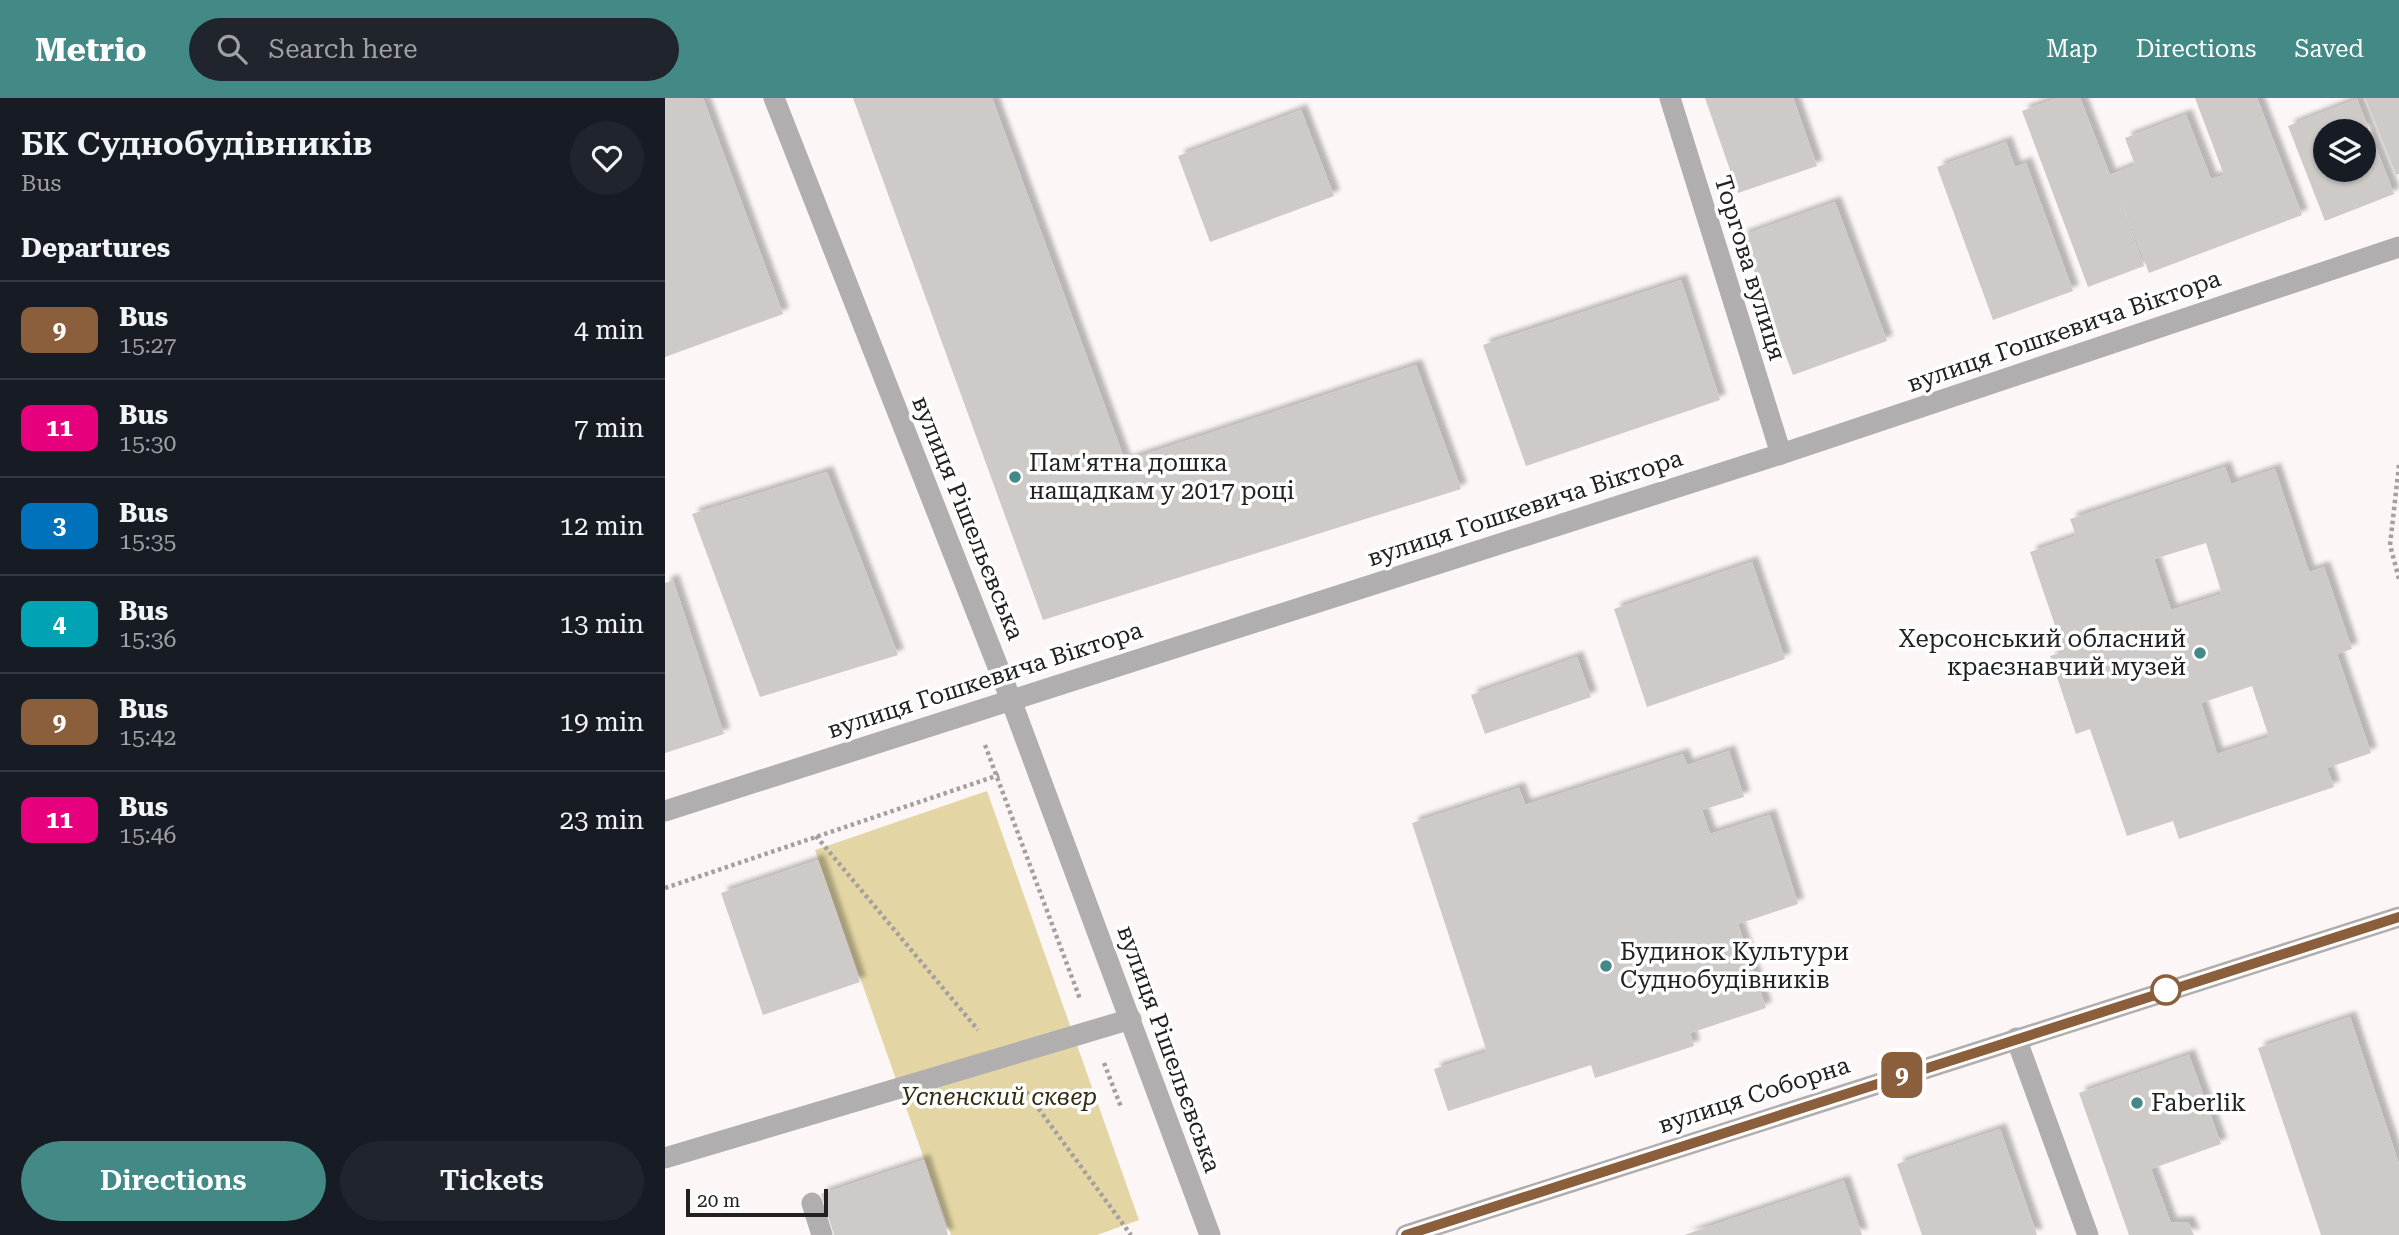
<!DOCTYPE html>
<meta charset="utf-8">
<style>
:root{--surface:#171b24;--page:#20242c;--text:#f1f3f6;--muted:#9ea1a6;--line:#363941;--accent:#438a87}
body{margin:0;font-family:"Roboto Serif",serif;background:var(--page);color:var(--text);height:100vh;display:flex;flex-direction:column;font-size:26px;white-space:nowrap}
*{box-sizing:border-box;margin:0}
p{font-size:23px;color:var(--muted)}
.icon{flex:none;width:38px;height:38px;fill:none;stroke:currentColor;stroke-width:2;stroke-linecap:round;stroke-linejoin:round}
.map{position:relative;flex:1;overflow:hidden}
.details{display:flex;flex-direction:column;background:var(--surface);width:665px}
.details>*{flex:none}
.badge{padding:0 14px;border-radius:10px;font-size:24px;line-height:46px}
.controls{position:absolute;left:1648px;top:21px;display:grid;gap:14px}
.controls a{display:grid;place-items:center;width:63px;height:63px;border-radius:50%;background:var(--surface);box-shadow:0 2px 5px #0004;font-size:35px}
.scale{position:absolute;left:21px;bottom:18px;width:142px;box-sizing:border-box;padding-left:7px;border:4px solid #222020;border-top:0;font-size:19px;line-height:24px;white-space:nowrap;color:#222020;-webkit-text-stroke:5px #fff;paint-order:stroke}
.map>.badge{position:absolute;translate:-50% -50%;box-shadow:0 0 0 4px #fff}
h2{padding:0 21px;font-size:26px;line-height:63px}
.round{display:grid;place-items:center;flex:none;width:74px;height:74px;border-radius:37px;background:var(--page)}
.headline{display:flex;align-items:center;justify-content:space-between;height:119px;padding:0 21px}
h1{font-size:33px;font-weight:600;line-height:52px}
.button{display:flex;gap:14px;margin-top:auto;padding:14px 21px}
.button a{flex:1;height:80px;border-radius:42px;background:var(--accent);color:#fff;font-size:28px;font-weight:600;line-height:80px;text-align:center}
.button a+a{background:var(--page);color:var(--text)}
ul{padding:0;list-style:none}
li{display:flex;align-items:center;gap:21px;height:98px;padding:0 21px;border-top:2px solid var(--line)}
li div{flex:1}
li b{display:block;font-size:26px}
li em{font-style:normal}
li .badge{min-width:77px;font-weight:700;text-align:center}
header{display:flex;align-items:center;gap:42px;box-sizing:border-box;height:98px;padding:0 35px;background:var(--accent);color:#fff}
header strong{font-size:33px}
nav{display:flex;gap:38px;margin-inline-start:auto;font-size:24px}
.search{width:490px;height:63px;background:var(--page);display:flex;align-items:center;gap:18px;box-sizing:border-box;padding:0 24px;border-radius:38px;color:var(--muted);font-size:26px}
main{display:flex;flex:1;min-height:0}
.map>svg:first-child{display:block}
.green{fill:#e3d6a4}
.building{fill:#cdcac7;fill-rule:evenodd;filter:url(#shadow)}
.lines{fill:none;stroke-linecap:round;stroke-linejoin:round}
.path{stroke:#a4a09f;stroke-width:4.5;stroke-dasharray:3.5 3.5;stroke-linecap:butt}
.minor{stroke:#b0aeaf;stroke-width:21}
.line-casing{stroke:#fff;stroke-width:16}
.line{stroke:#8b5e3c;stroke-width:10}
.poi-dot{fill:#438a87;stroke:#fff;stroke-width:2.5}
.stop-dot{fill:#fff;stroke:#8b5e3c;stroke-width:3.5}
.labels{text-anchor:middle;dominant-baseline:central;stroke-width:7;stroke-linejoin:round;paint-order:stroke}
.street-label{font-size:24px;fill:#222020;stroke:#fff}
.poi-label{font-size:24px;fill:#222020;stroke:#fff;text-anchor:start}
.park-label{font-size:24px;font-style:italic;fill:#332c0f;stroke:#fff}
</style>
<header>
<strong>Metrio</strong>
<div class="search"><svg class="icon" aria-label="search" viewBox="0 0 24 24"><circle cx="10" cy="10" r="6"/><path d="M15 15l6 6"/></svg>Search here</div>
<nav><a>Map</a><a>Directions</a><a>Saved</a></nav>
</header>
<main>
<section class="details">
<div class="headline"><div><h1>БК Суднобудівників</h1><p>Bus</p></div><a class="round"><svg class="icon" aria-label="heart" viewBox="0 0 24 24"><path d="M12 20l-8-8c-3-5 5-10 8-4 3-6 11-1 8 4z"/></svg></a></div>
<h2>Departures</h2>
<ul>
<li><span class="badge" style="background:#8b5e3c;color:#fff">9</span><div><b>Bus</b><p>15:27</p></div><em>4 min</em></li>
<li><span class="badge" style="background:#e6007e;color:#fff">11</span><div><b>Bus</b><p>15:30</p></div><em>7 min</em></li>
<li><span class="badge" style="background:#0072bc;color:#fff">3</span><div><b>Bus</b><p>15:35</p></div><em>12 min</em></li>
<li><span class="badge" style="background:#00a3b4;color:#fff">4</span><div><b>Bus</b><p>15:36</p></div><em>13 min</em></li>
<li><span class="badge" style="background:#8b5e3c;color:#fff">9</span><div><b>Bus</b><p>15:42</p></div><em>19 min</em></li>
<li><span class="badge" style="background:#e6007e;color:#fff">11</span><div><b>Bus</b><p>15:46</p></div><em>23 min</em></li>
</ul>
<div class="button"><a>Directions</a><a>Tickets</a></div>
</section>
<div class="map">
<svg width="1734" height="1137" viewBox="0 0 1734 1137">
<defs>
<filter id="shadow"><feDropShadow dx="6" dy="-6" stdDeviation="2" flood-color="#0004"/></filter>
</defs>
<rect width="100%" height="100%" fill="#fcf7f6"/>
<path class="green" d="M322 693 474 1122 432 1137H286L150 752Z"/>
<g class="building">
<path d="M0 0H38L118 216 0 259Z"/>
<path d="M188 0H327L460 363 751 267 796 391 378 522Z"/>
<path d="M1040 0H1128L1152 68 1073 95Z"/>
<path d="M1392 0H1415L1445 77 1470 67 1460 40 1521 17 1546 81 1559 77 1530 0H1592L1637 117 1484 175 1451 90 1479 168 1423 189 1357 13Z"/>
<path d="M1700 0H1734V76L1731 77Z"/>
<path d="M1692 1 1729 96 1660 123 1623 28ZM1661 33H1699V72H1661Z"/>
<path d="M636 12 669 98 545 144 513 58Z"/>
<path d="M1341 44 1350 69 1361 65 1408 193 1328 222 1272 69Z"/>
<path d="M1170 104 1222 243 1128 277 1076 138Z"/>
<path d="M1016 182 1055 302 861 368 818 247Z"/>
<path d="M1560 369 1566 386 1610 371 1644 474 1659 469 1687 551 1672 556 1706 655 1662 670 1669 689 1514 741 1508 723 1462 738 1425 631 1411 636 1385 558 1399 554 1365 454 1411 438 1405 421ZM1541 445 1557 496 1506 512 1489 461ZM1587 588 1604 639 1552 656 1536 605Z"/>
<path d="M162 374 233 557 95 599 27 416Z"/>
<path d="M1087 464 1120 561 982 609 949 511Z"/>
<path d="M8 482 59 636 0 655V485Z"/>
<path d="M912 559 926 599 820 636 806 597Z"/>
<path d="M1064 653 1079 699 1037 712 1045 736 1105 717 1133 806 1073 826 1101 910 1025 935 1029 948 930 980 926 967 783 1013 769 971 822 954 747 725 854 690 860 707 1018 656 1022 667Z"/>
<path d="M153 762 195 884 98 917 56 795Z"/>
<path d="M1685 919 1734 1066V1137H1656L1593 950Z"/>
<path d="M1524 957 1556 1046 1486 1071 1506 1125 1523 1124 1529 1137H1464L1414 995Z"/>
<path d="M1335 1031 1372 1137H1257L1232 1066Z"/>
<path d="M259 1062 283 1137H169L156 1096Z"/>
<path d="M1179 1083 1197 1137H1019Z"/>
</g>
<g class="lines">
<g class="path">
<path d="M1734 367 1725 447 1734 481"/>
<path d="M320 647 415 901"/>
<path d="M151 738 313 932"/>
<path d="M0 790 334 677"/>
<path d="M439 965 456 1009"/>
<path d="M357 988 466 1137"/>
</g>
<g class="minor">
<path d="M109 0 346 602 545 1137"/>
<path d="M1005 0 1116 356"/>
<path d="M0 713 1116 356 1734 149"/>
<path d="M1351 940 1423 1137"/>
<path d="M0 1060 466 921"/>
<path d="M147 1105 157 1137"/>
<path d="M741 1137 1734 819"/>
</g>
</g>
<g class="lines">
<defs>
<path id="line" d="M741 1137 1734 819"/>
</defs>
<use href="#line" class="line-casing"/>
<use href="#line" class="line"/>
</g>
<g class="poi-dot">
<circle cx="350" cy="379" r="7"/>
<circle cx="1535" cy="555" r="7"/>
<circle cx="941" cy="868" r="7"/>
<circle cx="1472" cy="1005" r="7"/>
</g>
<circle class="stop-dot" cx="1501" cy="892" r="14"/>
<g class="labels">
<g class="street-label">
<text transform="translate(1085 170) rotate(73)">Торгова вулиця</text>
<text transform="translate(1399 233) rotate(-19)">вулиця Гошкевича Віктора</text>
<text transform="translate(860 410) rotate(-18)">вулиця Гошкевича Віктора</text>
<text transform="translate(303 420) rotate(68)">вулиця Рішельєвська</text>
<text transform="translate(320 582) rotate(-18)">вулиця Гошкевича Віктора</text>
<text transform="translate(504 951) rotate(70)">вулиця Рішельєвська</text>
<text transform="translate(1089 997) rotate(-18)">вулиця Соборна</text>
</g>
<g class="poi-label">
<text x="364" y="365">Пам'ятна дошка<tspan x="364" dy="28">нащадкам у 2017 році</tspan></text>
<text x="1521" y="541" text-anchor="end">Херсонський обласний<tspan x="1521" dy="28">краєзнавчий музей</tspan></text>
<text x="955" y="854">Будинок Культури<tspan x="955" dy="28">Суднобудівників</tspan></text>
<text x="1486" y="1005">Faberlik</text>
</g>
<g class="park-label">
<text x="334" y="999">Успенский сквер</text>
</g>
</g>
</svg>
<div class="controls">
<a><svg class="icon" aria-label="layers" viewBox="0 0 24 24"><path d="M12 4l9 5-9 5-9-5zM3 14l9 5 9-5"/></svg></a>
</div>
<div class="scale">20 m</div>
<b class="badge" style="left:1237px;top:977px;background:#8b5e3c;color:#fff">9</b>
</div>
</main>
